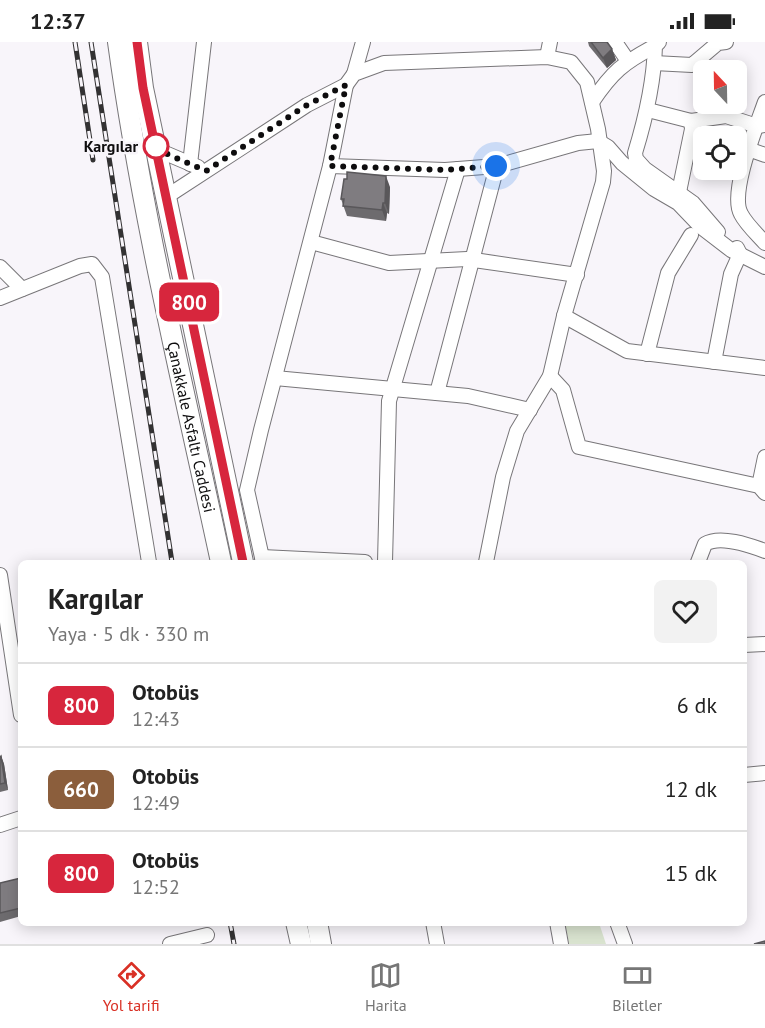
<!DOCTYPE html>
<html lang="tr">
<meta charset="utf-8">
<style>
:root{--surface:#fff;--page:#f2f2f2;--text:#222;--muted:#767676;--line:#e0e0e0;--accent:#d93025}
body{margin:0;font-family:"PT Sans",sans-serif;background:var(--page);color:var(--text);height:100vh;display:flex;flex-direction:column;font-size:22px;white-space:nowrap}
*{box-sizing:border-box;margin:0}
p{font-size:20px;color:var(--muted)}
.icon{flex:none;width:33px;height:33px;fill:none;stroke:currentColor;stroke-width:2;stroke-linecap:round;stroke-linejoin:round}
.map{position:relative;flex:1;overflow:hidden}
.sheet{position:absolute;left:18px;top:518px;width:729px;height:366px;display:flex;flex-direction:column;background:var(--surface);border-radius:9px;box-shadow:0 3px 15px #0003}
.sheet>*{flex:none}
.badge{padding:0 12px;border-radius:9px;font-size:21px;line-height:39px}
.needle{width:39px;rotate:338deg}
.tools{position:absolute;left:693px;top:18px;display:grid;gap:12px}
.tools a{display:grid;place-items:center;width:54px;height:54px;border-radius:9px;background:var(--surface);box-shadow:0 3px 15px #0003;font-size:30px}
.you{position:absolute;width:30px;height:30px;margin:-15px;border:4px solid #fff;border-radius:50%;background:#1a73e8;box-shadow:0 0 0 9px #1a73e833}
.map>.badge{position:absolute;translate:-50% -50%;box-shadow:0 0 0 3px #fff}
.round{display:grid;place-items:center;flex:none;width:63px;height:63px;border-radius:9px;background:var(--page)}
.summary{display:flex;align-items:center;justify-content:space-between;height:102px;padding:0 30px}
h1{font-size:28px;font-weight:700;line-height:45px}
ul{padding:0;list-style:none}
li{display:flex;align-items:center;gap:18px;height:84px;padding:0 30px;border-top:2px solid var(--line)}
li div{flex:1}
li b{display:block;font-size:22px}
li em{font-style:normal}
li .badge{min-width:66px;font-weight:700;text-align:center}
.status{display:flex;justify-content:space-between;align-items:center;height:42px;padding:0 30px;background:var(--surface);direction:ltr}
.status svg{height:16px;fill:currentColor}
.dock{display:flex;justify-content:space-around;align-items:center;height:84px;border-top:2px solid var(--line);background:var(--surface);font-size:16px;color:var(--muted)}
.dock a{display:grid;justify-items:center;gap:3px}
.dock .on{color:var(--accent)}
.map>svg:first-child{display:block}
.green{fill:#dae4d0}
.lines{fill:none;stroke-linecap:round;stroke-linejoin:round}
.minor-casing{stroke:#787679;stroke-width:16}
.highway-casing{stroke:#787679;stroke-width:22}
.minor{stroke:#fff;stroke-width:14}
.highway{stroke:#fff;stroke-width:20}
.rail-casing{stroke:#333233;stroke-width:5}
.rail{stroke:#f8f5fa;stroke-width:3;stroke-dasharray:9;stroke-linecap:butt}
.wall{fill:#6d6b6e}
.shaded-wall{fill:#59575a}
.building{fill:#7f7c80;stroke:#59575a;stroke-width:1.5}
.line-casing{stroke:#fff;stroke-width:14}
.line{stroke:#d7263d;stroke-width:9}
.walk{stroke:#0e0d0e;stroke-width:6;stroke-dasharray:0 10.8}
.stop-dot{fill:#fff;stroke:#d7263d;stroke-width:3}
.labels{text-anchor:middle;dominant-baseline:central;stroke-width:5;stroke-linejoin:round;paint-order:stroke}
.stop-label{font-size:16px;font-weight:bold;fill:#0e0d0e;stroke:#f8f5fa;text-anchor:end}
.street-label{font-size:16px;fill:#0e0d0e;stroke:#f8f5fa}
</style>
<div class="status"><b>12:37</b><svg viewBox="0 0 49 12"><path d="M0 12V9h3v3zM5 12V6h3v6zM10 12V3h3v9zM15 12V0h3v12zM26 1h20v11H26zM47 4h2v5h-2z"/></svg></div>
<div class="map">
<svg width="765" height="902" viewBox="0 0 765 902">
<rect width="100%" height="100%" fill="#f8f5fa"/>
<path class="green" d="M565 881H599L606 902H569Z"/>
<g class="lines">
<defs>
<g id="minor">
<path d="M615 0 628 19"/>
<path d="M659 0 655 4C654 41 646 75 635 111L636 117 645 127 693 161 718 190"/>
<path d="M547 15 550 0"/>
<path d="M654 21 692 23 718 1 726 0"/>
<path d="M354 32 363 0"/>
<path d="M592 60C612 30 623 21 655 4L656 0"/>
<path d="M765 60C757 83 729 151 741 172 746 182 757 192 765 201"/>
<path d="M648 68 691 79 726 74 757 84 765 83"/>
<path d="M155 101 165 111 198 125"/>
<path d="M748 107 765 113"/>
<path d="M190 122 204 0"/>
<path d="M330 124 445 128 497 124 578 101 598 99 608 105 622 121 654 147 678 161 701 185 731 208 765 225"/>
<path d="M679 150 692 87 691 79"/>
<path d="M166 155 307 63 346 43 354 32 384 21 547 15 571 20 587 40 598 87 604 129 603 140 564 274 550 334 517 389 503 435 486 520"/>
<path d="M311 200 389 221 467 217 577 233"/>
<path d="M0 225 22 247"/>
<path d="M0 256 80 224 92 222 102 235 149 520"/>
<path d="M564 274 627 309 765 326"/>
<path d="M647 312 668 231 691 193"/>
<path d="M714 320 731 232 740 212 737 206"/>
<path d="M550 334 563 348 579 405 759 444 765 451"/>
<path d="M275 336 468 354 530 368"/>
<path d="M437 351 497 124"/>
<path d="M759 444 765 415"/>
<path d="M262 515 365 520"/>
<path d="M263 520 247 448 261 388 330 124 346 43"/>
<path d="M385 520 389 359 458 127"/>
<path d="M698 520 705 502C720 493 749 503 765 509"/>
<path d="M0 533 21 673"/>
<path d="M744 603 765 602"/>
<path d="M744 733 765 731"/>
<path d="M0 783 21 776"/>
<path d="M433 880 437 902"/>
<path d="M557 880 561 902"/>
<path d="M617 880 625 902"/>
<path d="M170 902 207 893"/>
</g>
<g id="highway">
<path id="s1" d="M118 0C142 175 184 348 221 520"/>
<path d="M137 0 143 46 243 520"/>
<path d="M296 880 301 902"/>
<path d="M317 880 321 902"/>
</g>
</defs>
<use href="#minor" class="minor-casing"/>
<use href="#highway" class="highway-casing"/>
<use href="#minor" class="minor"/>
<use href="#highway" class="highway"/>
<defs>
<g id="rail">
<path d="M75 0 93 118"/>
<path d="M91 0 172 520"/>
<path d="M230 880 234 902"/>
</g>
</defs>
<use href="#rail" class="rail-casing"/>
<use href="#rail" class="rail"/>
</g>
<g class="wall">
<path d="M588 0H607L612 7 616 18 607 26 589 4Z"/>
<path d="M390 145 389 172 387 171 386 179 347 174 341 157Z"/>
<path d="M1 714 4 722 8 748 0 750V715Z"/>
<path d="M21 836V874L0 880V841Z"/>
</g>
<g class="shaded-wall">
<path d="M612 7 616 18 607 26 603 16Z"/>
<path d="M386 134 390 145 389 172 385 161Z"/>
<path d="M383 161 387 171 386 179 382 168Z"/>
<path d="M1 714 4 722 8 748 5 741Z"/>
</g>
<g class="building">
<path d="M591 0H607L612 7 603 16Z"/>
<path d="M347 130 386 134 385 161H383L382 168 343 164 344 157H341L344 137H347Z"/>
<path d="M1 714 5 741 0 742V715Z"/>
<path d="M21 836V866L0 871V841Z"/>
<path d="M765 899V902H754Z"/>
</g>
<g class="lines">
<defs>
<path id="line" d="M137 0 143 46 243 520"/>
</defs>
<use href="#line" class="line-casing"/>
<use href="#line" class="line"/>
<path class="walk" d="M156 104 155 100 165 111 206 129 307 63 346 43 330 124 446 128 496 124"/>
</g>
<circle class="stop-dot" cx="156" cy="104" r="12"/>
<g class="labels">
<g class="stop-label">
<text x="138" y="104">Kargılar</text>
</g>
<g class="street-label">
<text stroke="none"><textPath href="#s1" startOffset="392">Çanakkale Asfaltı Caddesi</textPath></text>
</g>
</g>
</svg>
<div class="tools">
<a><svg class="needle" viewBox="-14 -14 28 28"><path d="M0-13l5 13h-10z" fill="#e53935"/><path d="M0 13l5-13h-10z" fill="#767676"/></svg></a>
<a><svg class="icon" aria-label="locate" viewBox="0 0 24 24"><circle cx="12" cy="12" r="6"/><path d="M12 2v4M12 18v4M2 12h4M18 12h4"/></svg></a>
</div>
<div class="you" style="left:496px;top:124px"></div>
<b class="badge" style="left:189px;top:260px;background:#d7263d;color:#fff">800</b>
<section class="sheet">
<div class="summary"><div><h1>Kargılar</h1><p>Yaya · 5 dk · 330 m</p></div><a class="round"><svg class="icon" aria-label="heart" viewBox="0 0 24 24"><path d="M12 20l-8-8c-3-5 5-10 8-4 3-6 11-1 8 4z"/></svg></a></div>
<ul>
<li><span class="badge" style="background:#d7263d;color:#fff">800</span><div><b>Otobüs</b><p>12:43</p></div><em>6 dk</em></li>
<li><span class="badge" style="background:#8b5e3c;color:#fff">660</span><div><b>Otobüs</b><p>12:49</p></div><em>12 dk</em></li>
<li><span class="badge" style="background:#d7263d;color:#fff">800</span><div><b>Otobüs</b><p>12:52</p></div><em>15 dk</em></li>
</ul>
</section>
</div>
<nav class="dock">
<a class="on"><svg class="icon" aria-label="directions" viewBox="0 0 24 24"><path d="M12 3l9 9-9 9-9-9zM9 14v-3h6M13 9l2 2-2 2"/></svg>Yol tarifi</a>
<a><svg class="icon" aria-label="map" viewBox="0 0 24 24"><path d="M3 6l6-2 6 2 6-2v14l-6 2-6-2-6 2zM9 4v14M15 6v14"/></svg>Harita</a>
<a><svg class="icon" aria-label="tickets" viewBox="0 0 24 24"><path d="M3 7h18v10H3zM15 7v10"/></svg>Biletler</a>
</nav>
